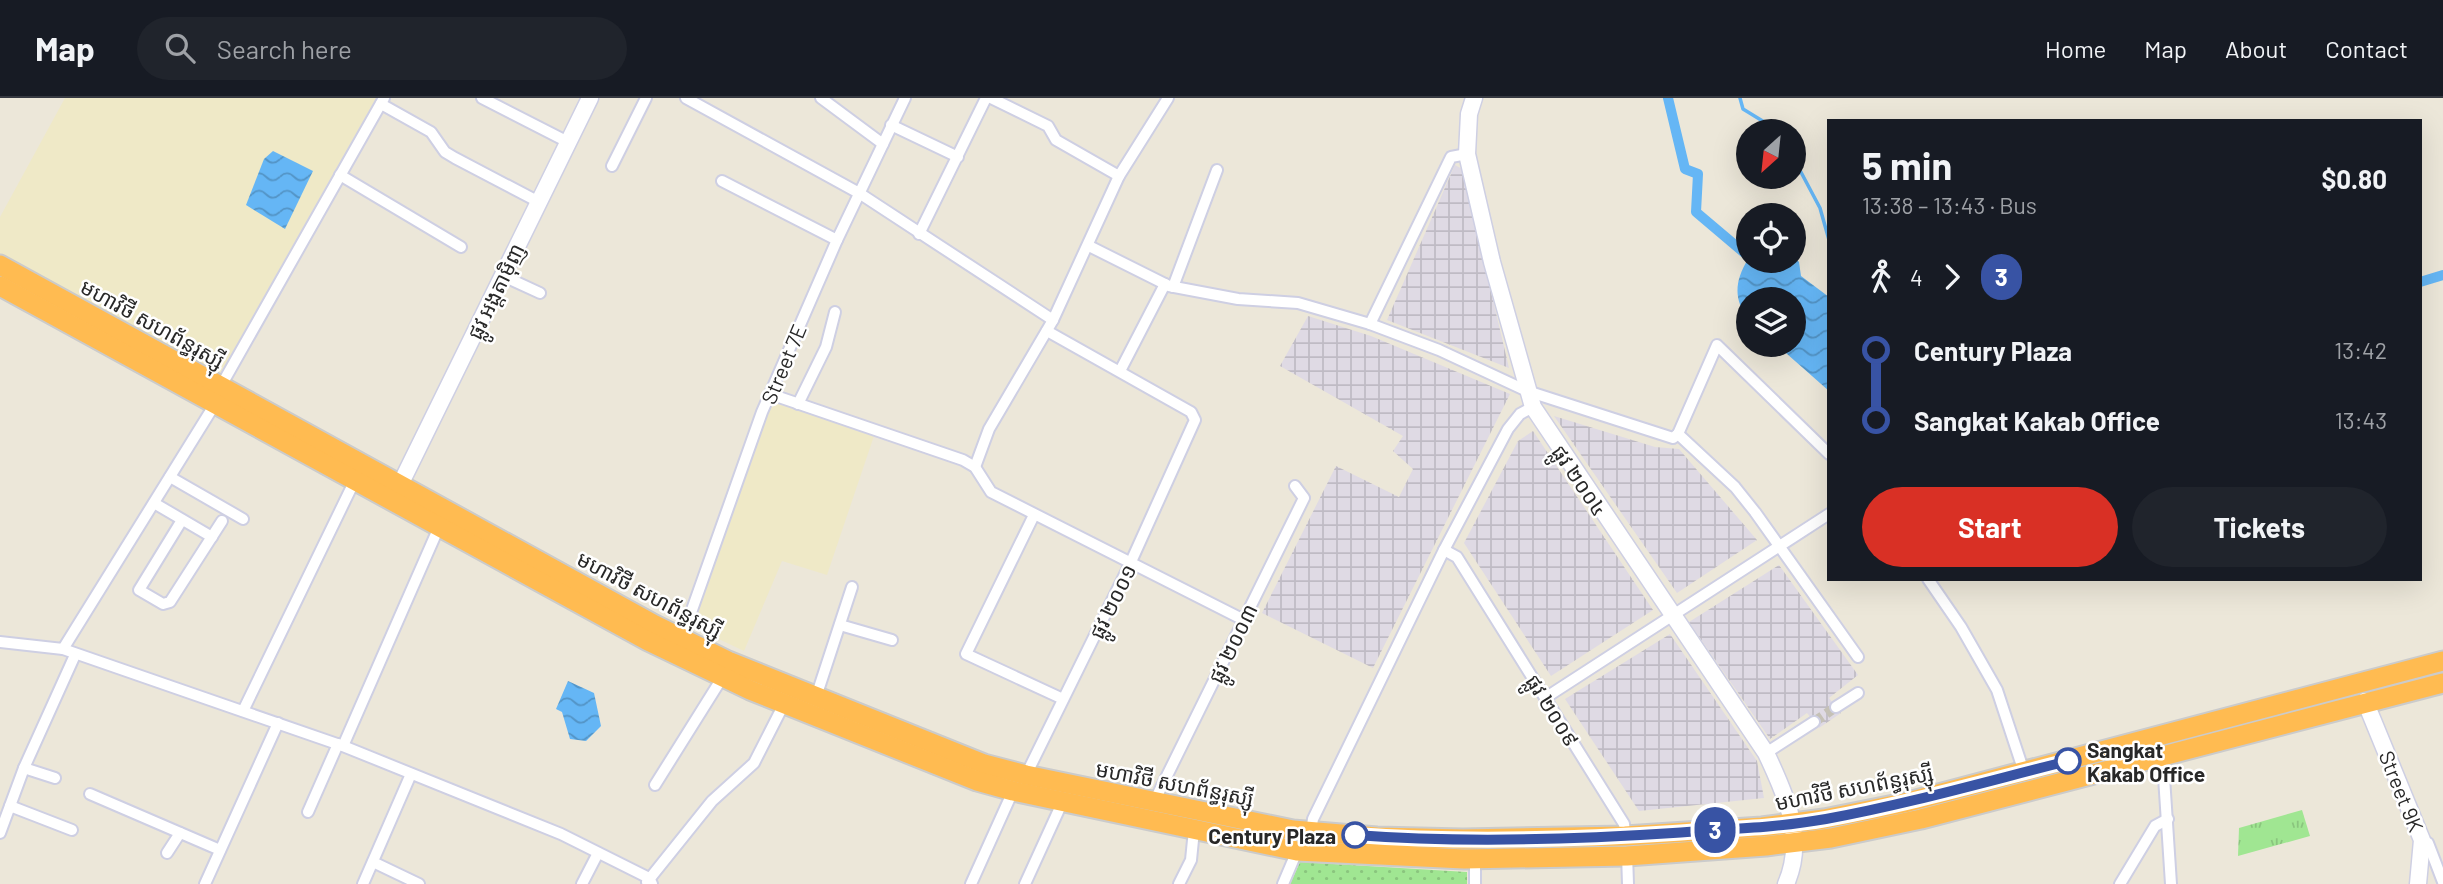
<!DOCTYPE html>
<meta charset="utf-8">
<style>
:root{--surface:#171b24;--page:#20242c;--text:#f1f3f6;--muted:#9ea1a6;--line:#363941;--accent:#d93025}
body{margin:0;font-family:Barlow,"Noto Sans Khmer",sans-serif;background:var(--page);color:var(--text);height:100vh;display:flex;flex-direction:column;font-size:26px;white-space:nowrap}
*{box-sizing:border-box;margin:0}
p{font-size:23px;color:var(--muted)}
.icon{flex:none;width:38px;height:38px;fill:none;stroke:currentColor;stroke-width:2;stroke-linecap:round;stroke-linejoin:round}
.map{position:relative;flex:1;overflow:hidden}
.sheet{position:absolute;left:1827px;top:21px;width:595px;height:462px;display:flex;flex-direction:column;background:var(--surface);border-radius:0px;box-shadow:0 7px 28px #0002}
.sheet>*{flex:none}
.badge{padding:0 14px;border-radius:23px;font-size:24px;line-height:46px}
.needle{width:46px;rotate:207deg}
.buttons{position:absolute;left:1736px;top:21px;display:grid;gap:14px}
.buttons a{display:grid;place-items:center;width:70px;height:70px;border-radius:50%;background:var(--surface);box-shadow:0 7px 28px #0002;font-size:35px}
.map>.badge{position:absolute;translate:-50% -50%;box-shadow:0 0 0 4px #fff}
.legs{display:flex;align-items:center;gap:10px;height:77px;padding:0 35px;font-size:23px}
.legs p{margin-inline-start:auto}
.headline{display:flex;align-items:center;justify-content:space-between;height:119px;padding:0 35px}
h1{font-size:38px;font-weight:700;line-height:52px}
.cta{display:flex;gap:14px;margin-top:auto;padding:14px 35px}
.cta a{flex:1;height:80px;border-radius:42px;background:var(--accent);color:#fff;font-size:28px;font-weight:700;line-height:80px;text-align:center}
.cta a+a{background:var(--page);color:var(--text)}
ul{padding:0 35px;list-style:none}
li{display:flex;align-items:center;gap:24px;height:70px;font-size:26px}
li i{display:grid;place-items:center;width:10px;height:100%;margin:0 9px;background:currentColor}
li i::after{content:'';width:18px;height:18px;margin:-9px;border:5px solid;border-radius:50%;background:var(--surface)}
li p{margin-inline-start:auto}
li:first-child i{background:linear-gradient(#0000 50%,currentColor 0)}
li:last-child i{background:linear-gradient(currentColor 50%,#0000 0)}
header{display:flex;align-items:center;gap:42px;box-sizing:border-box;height:98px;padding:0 35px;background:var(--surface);border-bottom:2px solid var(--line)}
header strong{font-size:33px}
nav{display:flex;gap:38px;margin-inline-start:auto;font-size:24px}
.search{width:490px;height:63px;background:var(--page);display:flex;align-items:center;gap:18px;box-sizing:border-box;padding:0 24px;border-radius:38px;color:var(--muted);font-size:26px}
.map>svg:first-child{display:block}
.industrial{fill:url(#industrial-grid)}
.education{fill:#efe9c7}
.grass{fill:url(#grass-tufts)}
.park{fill:url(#park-dots)}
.water{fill:url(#water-waves)}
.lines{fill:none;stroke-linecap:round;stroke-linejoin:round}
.stream{stroke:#65b6f5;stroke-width:3.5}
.canal{stroke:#65b6f5;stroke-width:10}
.street-tunnel{stroke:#c5c1b6;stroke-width:10;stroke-dasharray:10 5;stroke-linecap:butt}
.street-casing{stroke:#cecfe3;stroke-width:14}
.secondary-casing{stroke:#cecfe3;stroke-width:19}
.highway-casing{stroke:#cbcbcb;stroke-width:23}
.street{stroke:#fff;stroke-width:10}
.secondary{stroke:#fff;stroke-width:16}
.highway{stroke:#ffbb51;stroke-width:19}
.line-1-casing{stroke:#fff;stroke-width:16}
.line-1{stroke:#3853a4;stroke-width:10}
.stop-1-dot{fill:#fff;stroke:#3853a4;stroke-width:3.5}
.labels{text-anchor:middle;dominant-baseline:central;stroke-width:5;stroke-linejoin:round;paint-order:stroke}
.street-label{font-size:21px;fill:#282828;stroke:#fff}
.stop-label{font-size:21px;font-weight:bold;fill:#282828;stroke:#fff;text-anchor:start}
</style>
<header>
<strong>Map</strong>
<div class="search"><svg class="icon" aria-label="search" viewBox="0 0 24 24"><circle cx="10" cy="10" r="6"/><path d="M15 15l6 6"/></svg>Search here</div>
<nav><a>Home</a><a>Map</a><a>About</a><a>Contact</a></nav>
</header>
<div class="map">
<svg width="2443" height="786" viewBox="0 0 2443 786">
<defs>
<pattern id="industrial-grid" width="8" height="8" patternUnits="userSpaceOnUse" patternTransform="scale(1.75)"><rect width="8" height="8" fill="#dfdae4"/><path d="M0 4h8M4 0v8" fill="none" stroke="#bfbbc4"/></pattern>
<pattern id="grass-tufts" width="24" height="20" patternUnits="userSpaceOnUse" patternTransform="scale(1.75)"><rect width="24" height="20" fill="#a0e692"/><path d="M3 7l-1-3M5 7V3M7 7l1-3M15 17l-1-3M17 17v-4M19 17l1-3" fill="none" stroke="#8ac57e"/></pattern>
<pattern id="park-dots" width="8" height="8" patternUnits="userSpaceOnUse" patternTransform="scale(1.75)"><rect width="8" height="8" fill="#a0e692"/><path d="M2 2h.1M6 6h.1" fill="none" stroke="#8ac57e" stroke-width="1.8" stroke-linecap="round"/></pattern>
<pattern id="water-waves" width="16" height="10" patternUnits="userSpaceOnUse" patternTransform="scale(1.75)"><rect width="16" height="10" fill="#65b6f5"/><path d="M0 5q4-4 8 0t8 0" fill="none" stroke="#5394c6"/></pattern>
</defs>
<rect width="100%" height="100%" fill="#ece7d9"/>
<g class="industrial">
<path d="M1455 67 1462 71 1509 270 1387 222Z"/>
<path d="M1308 218 1371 238 1510 296 1373 570 1262 515 1336 368 1399 399 1413 371 1393 353 1403 338 1280 268Z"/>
<path d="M1554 318 1655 349 1679 351 1757 442 1677 495Z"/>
<path d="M1533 333 1653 512 1551 578 1464 445 1518 343Z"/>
<path d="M1779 467 1858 577 1829 600 1841 615 1819 630 1807 615 1770 641 1689 524Z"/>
<path d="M1670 536 1757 663 1764 700 1639 713 1565 601Z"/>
</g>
<g class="education">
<path d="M65 0H380L221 277 0 158V119Z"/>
<path d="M782 304 875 335 827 477 782 463 744 553 689 527 770 310Z"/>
</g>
<path class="grass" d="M2302 712 2310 738 2238 758 2239 730Z"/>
<path class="park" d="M1300 764 1467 774V786H1290Z"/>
<g class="water">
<path d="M273 53 313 73 285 131 246 107 264 61Z"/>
<path d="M1794 159 1799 164 1801 178 1829 199V293L1777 247H1794V201H1748V221C1733 200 1735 183 1748 161L1794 163Z"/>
<path d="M568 583 594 595 601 628 586 643 570 641 562 614 556 611Z"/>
</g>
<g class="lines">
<g class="stream">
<path d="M1740 0 1743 11 1779 33"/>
<path d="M1794 61 1820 110 1829 142"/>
</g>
<g class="canal">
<path d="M1668 0 1685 71 1698 76 1696 114 1748 158"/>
<path d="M2420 184 2443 177"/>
</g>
<path class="street-tunnel" d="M1814 624 1836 609"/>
<defs>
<g id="street">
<path d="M482 0 568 44"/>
<path d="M686 0 859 95 1053 222"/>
<path d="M821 0 883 46"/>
<path d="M991 0 1048 28 1056 42 1119 78"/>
<path d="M381 6 431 34 445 54 455 60 539 104"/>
<path d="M891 27 958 59"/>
<path d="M612 68 646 0"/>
<path d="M340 77 461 149"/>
<path d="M722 83 837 142"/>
<path d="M919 136 986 0"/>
<path d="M1089 148 1169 188 1238 201 1298 205 1370 226 1439 252 1527 293 1673 340 1678 336"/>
<path d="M503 178 540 195"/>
<path d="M1173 189 1217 72"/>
<path d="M1370 226 1451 59 1467 56"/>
<path d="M1120 273 1165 186"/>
<path d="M221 288 384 0"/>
<path d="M770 296 963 362 975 369 991 394 1244 522"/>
<path d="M798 306 826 249 835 214"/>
<path d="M1678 336 1735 389 1755 414 1858 559"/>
<path d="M1678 336 1717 247 1829 356"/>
<path d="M975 369 989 331 1053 222 1119 78 1168 0"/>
<path d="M170 379 243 421"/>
<path d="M154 405 212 439"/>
<path d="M1034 417 966 556 1063 601"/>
<path d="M182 422 139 492 163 506 170 504 222 423"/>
<path d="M1444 452 1457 459 1624 726 1626 740"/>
<path d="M1928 481 1961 529 1997 592 2024 674"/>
<path d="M840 527 892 542"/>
<path d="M682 540 762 314 837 142 905 0"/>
<path d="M0 544 63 551 343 648 561 736 649 780 652 786"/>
<path d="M63 551 215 306"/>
<path d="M816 599 852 489"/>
<path d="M1545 600 1829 416"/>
<path d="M1836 609 1858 595"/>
<path d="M243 613 355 382"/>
<path d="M343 648 439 429"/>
<path d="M1766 655 1814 624"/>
<path d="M2159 657 2164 679 2171 786"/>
<path d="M24 670 55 680"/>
<path d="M1026 677 1130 466 1195 322 1191 314 1047 233"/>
<path d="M655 687 722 580"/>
<path d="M90 696 220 752"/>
<path d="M1154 704 1304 400 1295 388"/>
<path d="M10 708 72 732"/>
<path d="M308 714 338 646"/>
<path d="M1311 733 1313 721 1444 452 1508 331 1520 316 1533 309"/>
<path d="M0 735 24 670 75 557"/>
<path d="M2422 742 2428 745 2443 784"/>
<path d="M167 755 180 735"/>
<path d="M1627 756 1628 786"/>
<path d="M373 764 419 786"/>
<path d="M647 784 712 703 754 665 784 606"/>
<path d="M205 786 278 625"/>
<path d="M363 786 411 676"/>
<path d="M582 786 598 755"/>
<path d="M971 786 1013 693"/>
<path d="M1025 786 1062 705"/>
<path d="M1179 786 1191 762 1194 732"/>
<path d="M1283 786 1297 753"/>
<path d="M1475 786V761"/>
<path d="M2120 786 2155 728 2168 721"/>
</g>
<g id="secondary">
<path d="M1474 0 1469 16 1467 56 1492 164 1533 309 1766 655C1786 697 1806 741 1786 786"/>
<path d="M400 387 590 0"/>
<path d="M2365 603 2422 742 2418 786"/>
</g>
<g id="highway">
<path d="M0 167 655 527 728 563 984 666 1026 677 1293 732 1377 739 1463 741 1625 738 1762 729 1824 721 1904 705 2443 563"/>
<path d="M0 188 648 543 750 592 977 683 1013 693 1297 753 1464 761 1627 758 1766 748 1831 740 1921 721 2443 585"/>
</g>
</defs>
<use href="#street" class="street-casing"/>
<use href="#secondary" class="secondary-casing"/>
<use href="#highway" class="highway-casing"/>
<use href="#street" class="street"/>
<use href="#secondary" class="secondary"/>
<use href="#highway" class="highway"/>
</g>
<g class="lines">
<defs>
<path id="line-1" d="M1355 737C1460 745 1568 742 1673 735 1724 731 1775 730 1826 721 1908 706 1988 683 2068 663"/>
</defs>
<use href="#line-1" class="line-1-casing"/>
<use href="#line-1" class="line-1"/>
</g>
<g class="stop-1-dot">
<circle cx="2068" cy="663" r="12"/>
<circle cx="1355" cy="737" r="12"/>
</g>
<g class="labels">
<g class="street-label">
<text transform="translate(495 193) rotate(-64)">ផ្លូវ អង្តតាម៉ិញ</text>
<text transform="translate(153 225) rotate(29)">មហាវិថី សហព័ន្ធរុស្ស៊ី</text>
<text transform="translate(783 266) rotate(-67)">Street 7E</text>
<text transform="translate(1580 382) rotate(56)">ផ្លូវ ២០០៤</text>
<text transform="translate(650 496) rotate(28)">មហាវិថី សហព័ន្ធរុស្ស៊ី</text>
<text transform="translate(1112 503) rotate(-64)">ផ្លូវ ២០០១</text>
<text transform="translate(1232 545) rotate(-64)">ផ្លូវ ២០០៣</text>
<text transform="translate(1553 612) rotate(58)">ផ្លូវ ២០០៩</text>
<text transform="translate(1175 685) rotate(11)">មហាវិថី សហព័ន្ធរុស្ស៊ី</text>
<text transform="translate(1854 689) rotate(-11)">មហាវិថី សហព័ន្ធរុស្ស៊ី</text>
<text transform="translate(2402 693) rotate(68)">Street 9K</text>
</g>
<g class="stop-label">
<text x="2087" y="651">Sangkat<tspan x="2087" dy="24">Kakab Office</tspan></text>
<text x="1336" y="737" text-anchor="end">Century Plaza</text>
</g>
</g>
</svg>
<div class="buttons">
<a><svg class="needle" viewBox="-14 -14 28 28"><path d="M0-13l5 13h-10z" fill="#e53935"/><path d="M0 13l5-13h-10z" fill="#9ea1a6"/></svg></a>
<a><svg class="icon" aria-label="locate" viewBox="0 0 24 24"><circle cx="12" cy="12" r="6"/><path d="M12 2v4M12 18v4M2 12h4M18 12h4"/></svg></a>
<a><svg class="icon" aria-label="layers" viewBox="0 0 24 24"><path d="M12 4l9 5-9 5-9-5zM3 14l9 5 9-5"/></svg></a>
</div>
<b class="badge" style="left:1715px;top:732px;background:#3853a4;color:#fff">3</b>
<section class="sheet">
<div class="headline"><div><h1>5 min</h1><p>13:38 – 13:43 · Bus</p></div><b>$0.80</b></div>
<div class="legs"><svg class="icon" aria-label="walk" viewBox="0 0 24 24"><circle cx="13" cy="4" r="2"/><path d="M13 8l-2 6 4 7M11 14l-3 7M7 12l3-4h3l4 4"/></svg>4<svg class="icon" aria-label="forward" viewBox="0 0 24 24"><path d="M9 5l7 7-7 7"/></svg><b class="badge" style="background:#3853a4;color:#fff">3</b></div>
<ul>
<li><i style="color:#3853a4"></i><b>Century Plaza</b><p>13:42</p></li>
<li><i style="color:#3853a4"></i><b>Sangkat Kakab Office</b><p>13:43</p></li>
</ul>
<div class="cta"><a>Start</a><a>Tickets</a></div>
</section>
</div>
